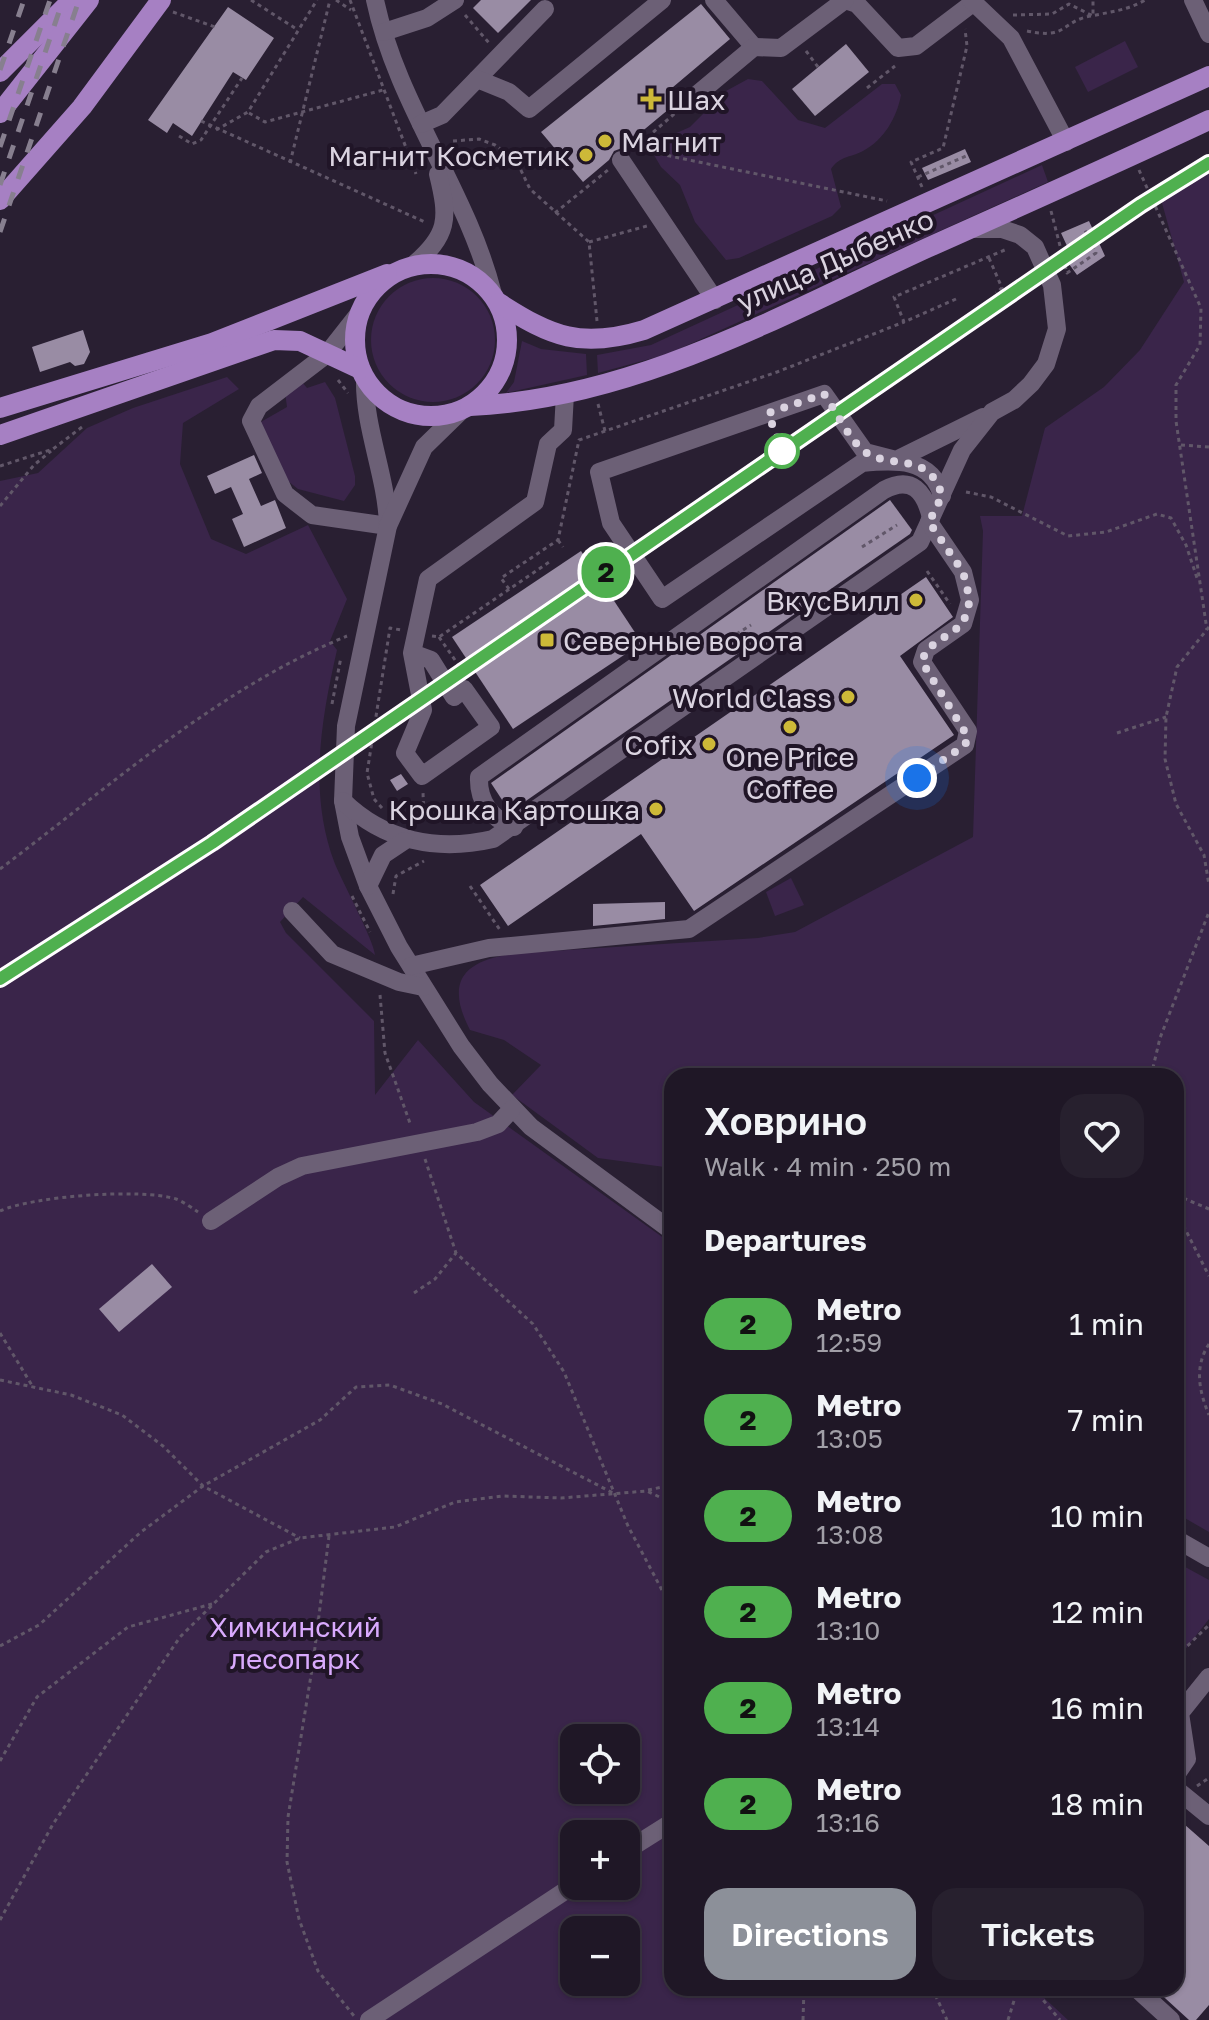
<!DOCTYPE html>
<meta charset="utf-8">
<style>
:root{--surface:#1f1726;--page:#27202e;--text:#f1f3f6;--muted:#a19fa7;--line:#3c3643;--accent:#8c9099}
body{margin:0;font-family:"Golos Text",sans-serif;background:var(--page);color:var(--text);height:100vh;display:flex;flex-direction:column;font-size:30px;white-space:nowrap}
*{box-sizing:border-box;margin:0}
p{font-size:26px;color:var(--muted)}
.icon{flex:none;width:44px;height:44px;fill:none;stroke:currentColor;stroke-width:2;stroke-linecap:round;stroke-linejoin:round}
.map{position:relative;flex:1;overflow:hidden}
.sheet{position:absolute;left:664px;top:1068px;width:520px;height:928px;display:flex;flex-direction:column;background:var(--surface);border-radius:24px;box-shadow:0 2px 6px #0004,0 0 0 2px var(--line)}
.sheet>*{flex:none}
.badge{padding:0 16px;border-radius:26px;font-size:28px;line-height:52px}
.controls{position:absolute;left:560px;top:1724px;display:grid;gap:16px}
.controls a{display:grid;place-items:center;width:80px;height:80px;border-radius:16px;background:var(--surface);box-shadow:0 2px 6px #0004,0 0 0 2px var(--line);font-size:40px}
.you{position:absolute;width:40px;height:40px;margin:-20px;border:6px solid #fff;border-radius:50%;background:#1a73e8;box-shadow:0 0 0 12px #1a73e833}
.map>.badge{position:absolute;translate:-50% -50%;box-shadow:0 0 0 4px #fff}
h2{padding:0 40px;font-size:30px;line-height:72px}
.round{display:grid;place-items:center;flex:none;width:84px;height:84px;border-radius:24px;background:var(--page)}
.overview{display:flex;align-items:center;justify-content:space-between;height:136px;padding:0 40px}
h1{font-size:38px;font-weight:600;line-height:60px}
.primary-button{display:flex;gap:16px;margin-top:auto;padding:16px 40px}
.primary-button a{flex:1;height:92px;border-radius:24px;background:var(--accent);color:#fff;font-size:32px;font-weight:600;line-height:92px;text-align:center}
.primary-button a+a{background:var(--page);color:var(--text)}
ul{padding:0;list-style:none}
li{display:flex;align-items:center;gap:24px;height:96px;padding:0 40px}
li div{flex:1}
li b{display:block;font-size:30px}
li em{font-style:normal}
li .badge{min-width:88px;font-weight:700;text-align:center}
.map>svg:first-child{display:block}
.green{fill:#3a254a;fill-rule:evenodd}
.building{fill:#998ca4}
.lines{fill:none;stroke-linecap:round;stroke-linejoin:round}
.path{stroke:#615769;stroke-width:3;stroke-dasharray:4 4;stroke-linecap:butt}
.minor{stroke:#6c6076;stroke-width:18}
.major{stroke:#a680c3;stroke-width:20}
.rail{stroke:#877f8f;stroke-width:5;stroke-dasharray:14 14;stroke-linecap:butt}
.line-casing{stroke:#fff;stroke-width:18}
.line{stroke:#4fb04f;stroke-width:12}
.walk{stroke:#dad3e0;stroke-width:8;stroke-dasharray:0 14.4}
.poi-dot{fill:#cdb938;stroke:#201527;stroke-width:3}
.stop-dot{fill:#fff;stroke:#4fb04f;stroke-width:4}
.labels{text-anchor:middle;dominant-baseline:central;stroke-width:8;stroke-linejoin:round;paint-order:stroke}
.poi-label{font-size:28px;fill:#dad3e0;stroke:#201527;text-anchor:end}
.street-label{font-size:28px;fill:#dad3e0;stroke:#201527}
.park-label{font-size:28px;fill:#d9aafd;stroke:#201527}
</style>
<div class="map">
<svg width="1209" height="2020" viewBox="0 0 1209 2020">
<rect width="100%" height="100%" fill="#291f32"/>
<g class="green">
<path d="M1125 41 1138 67 1088 92 1075 67Z"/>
<path d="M748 79 762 81 798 120 825 128 882 84H895L901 95C897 117 884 140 863 151 849 158 840 156 831 169L841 207 832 216 739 258 726 260 695 222 680 185 661 167 654 155 656 142 690 127 726 91Z"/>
<path d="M1209 159V1532L1176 1513V1076H672V1168L598 1158 512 1095 541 1065 504 1040 470 1030C443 978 467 959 520 953L758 938 795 932 973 837 983 531 980 516H1022L1045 428 1104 387 1140 350 1184 282 1157 185Z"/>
<path d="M1042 165 1048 182 668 354 598 373 597 355 651 345Z"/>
<circle cx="433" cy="340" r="62"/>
<path d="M522 341 541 349 586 354 587 375 506 393 514 382Z"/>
<path d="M227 377 239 389 183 423 180 464 211 539 246 554 308 525 347 599 330 641 337 650C321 720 308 794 335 864 343 883 374 941 375 955L303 897 280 922 286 933 374 1021 375 1095 418 1040 474 1102 672 1244V1988H1040V1994L1068 2020H0V481L38 473 87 428 133 408ZM574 1738H626V1790H574ZM574 1834H626V1886H574ZM574 1930H626V1982H574Z"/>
<path d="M302 382 307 388 325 382 335 398 355 476V485L344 501 298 489 279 474 282 467 259 423 287 407 285 392Z"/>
<path d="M791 878 804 905 775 916 766 892Z"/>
<path d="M1176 1562 1209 1580V1619L1176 1661Z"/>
</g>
<g class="building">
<path d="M481 0H531L498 33 473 8Z"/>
<path d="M701 4 730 39 666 93 675 104 622 148 614 151 609 160 583 182 541 132Z"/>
<path d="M228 7 274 38 246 80 233 72 192 136 173 123 167 133 148 120Z"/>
<path d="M846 44 869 72 815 116 792 89Z"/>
<path d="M965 149 971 162 928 180 922 168Z"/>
<path d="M1089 221 1105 256 1077 275 1069 264 1074 261 1061 233Z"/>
<path d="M83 330 90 352 84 364 75 366 70 362 40 372 32 347Z"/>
<path d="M254 455 262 473 249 479 261 506 275 500 286 528 244 547 232 519 243 514 231 487 215 494 207 476Z"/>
<path d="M890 500 912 530 910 534 510 812 491 783Z"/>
<path d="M581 551 642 643 513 729 452 637Z"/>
<path d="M926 577 953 617 900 656 954 735 694 911 641 834 508 926 480 885Z"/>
<path d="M401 774 408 784 397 791 390 780Z"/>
<path d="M665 902V919L593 926V904Z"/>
<path d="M152 1264 172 1287 119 1332 99 1309Z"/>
<path d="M1176 1817 1209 1846V2005L1196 2020H1189L1154 1988H1176Z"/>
</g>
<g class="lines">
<g class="path">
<path d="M251 0 298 30"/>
<path d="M336 0 351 10"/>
<path d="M350 0 416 174"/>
<path d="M173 12 215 27"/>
<path d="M465 15 489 43"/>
<path d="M1013 15 1052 14 1069 4 1093 16V0"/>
<path d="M1027 31C1068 40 1061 21 1091 16 1110 12 1128 10 1145 0"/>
<path d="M806 51 818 67"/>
<path d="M867 88 895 66"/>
<path d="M249 113 265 122 383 90"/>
<path d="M201 121 427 223"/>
<path d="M216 130 248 112 317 0"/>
<path d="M179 136 192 144 201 140 242 78"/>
<path d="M453 141 479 139 495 145 516 160 530 189 589 242 597 321"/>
<path d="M635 148 681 108"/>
<path d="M636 149 887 201"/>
<path d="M290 163 330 0"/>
<path d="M1139 170 1201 308 1200 345 1176 385V421L1207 630"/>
<path d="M918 177 966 156"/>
<path d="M922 187 911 162 943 148 967 46 965 29"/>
<path d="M1051 211 1067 273 1096 253 1084 228"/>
<path d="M555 213 608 170"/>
<path d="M589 242 647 226"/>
<path d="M989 258 1002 288 996 293"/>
<path d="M956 299 904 322 894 297 1007 249"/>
<path d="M338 380 348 393"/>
<path d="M598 404 605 431"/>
<path d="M1181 445 1209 447"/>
<path d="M0 466 53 449 82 427"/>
<path d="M966 492 991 497 1068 536 1106 532 1157 514 1171 518 1186 545 1197 578"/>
<path d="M0 506 34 465 51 451"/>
<path d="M558 540 563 547"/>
<path d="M862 547 897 525"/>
<path d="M927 571 950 604"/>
<path d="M509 589 501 578 558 540 579 440 777 372 904 322"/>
<path d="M1209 627 1177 667 1166 717 1165 759 1176 804 1204 855 1209 885"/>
<path d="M432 636 439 637 552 560"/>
<path d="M439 637 464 673"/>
<path d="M716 647 751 625"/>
<path d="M332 704 341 657"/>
<path d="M1117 733 1166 717"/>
<path d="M382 808 374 799 367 773 390 628 401 630"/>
<path d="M409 820 424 822 423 792"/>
<path d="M0 869C112 785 216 690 347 636"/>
<path d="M470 886 500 930"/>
<path d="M393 894 396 876 424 861"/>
<path d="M352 896 370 932"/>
<path d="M380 995 385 1053 411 1126"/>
<path d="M1151 1076 1160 1038 1209 912"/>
<path d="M425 1159 456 1253 533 1324 564 1372 628 1526 672 1609"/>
<path d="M1176 1195 1209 1209"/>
<path d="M0 1211C33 1196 142 1188 176 1199 184 1202 192 1208 198 1212"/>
<path d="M1176 1211 1209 1276"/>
<path d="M414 1293 435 1279 456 1253"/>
<path d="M0 1333 33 1387"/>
<path d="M1209 1344C1194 1367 1199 1391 1209 1415"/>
<path d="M0 1380 71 1395 122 1415 163 1446 203 1486 300 1538"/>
<path d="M648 1490 672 1485"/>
<path d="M329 1536 313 1663 288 1817 287 1862 299 1919 318 1971 354 2016"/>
<path d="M0 1646 39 1625 141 1532 203 1486 320 1420 356 1387 390 1385 442 1404 613 1493"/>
<path d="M1176 1657 1209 1625"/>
<path d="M0 1761 37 1697 128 1627 212 1604"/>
<path d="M1197 1786 1209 1778"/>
<path d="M0 1920 53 1824 180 1637 266 1552 300 1538 395 1527 455 1502 503 1496 561 1498 647 1491 672 1503"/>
<path d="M932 1988 947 2020"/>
<path d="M1033 1988 1060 2020"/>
<path d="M803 2020 804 1988"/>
<path d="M1008 2020 1018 1988"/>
</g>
<g class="minor">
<path d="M375 0C397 105 467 191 493 294"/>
<path d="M714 0 754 47"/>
<path d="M845 0 857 4 898 48 916 46 974 2"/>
<path d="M971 0 1011 38 1066 142"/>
<path d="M1193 0 1209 34"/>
<path d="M384 32 427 18 455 0"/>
<path d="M477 79 545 9"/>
<path d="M693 98 754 47 781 48 845 0"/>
<path d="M421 124 442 115 477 79 509 92 529 109 662 0"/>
<path d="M621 160 715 300"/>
<path d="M412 266C449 235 449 219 438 174"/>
<path d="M360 312 327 354 259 406 251 421 285 494 312 515 388 526"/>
<path d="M365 379C364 428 386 474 388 524"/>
<path d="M462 410 424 447 388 526 346 726 343 801 350 837 368 886 399 947 461 1046 490 1084 531 1127 672 1231"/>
<path d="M942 496C932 457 894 460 862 463L662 599 611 523 599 472 824 394 865 452 896 460 983 417"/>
<path d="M412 653 431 660 454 697 464 689 491 727 422 776 405 753 423 710 412 653 428 579 535 502 548 444 563 430 565 394"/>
<path d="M343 801C384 841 437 852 493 839L920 542 962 450 992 412 1014 400 1031 384 1046 364 1057 329 1052 285 1035 247 1020 235 1002 229H972"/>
<path d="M514 827C491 819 478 801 479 777L884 490C912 475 925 492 931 518"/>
<path d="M368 886 383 855 404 841"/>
<path d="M292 911 332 954 399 982 423 987"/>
<path d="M411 966 489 948 689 929 965 745 968 731 922 662 926 650 963 624 970 600 963 572 929 522"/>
<path d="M211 1221 278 1177 302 1166 477 1132 498 1124 512 1109"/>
<path d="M1176 1539 1209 1558"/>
<path d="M1176 1775 1187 1759 1180 1713 1209 1677"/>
<path d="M1176 1789 1209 1816"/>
<path d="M626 1851 672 1822"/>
<path d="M1136 1988 1171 2020"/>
<path d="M369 2020 574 1885"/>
</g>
<g class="major">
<path d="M0 72 72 0"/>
<path d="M0 113 89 0"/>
<path d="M0 200 82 107 161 0"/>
<circle cx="431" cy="340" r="76"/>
<path d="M499 303C552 337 581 349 644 330L1209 76"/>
<path d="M470 406C634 399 781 315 927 248 1021 206 1115 164 1209 120"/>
<path d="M0 408 212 343 387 274"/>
<path d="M0 435 274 340 300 341 360 369"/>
</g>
<g class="rail">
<path d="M0 70 24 0"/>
<path d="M0 147 50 0"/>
<path d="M0 185 63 0"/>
<path d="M0 232 79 0"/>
</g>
</g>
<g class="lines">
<defs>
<path id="line" d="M0 979 212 843 1141 205 1209 163"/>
</defs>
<use href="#line" class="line-casing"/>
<use href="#line" class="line"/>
<path class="walk" d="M782 451 768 413 824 394C834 408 851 442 864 451 890 471 929 449 942 496L929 522 963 572 970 600 963 624 926 650 922 662 968 737 965 745 917 778"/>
</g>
<g class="poi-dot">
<path d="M647 87h8v8h8v8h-8v8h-8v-8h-8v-8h8z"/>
<circle cx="605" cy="141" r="8"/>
<circle cx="586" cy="155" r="8"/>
<circle cx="916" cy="600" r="8"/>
<rect x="539" y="632" width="16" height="16" rx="4"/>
<circle cx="848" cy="697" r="8"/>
<circle cx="790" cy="727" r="8"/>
<circle cx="709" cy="744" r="8"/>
<circle cx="656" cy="809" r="8"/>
</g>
<circle class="stop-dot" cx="782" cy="451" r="16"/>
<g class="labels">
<g class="poi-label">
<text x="667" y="99" text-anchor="start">Шах</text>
<text x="621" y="141" text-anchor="start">Магнит</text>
<text x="570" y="155">Магнит Косметик</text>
<text x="900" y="600">ВкусВилл</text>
<text x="563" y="640" text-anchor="start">Северные ворота</text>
<text x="832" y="697">World Class</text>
<text x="693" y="744">Cofix</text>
<text x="790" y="756" text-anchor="middle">One Price<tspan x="790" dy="32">Coffee</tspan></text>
<text x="640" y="809">Крошка Картошка</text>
</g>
<g class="street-label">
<text transform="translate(835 260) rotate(-24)">улица Дыбенко</text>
</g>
<g class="park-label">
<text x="295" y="1626">Химкинский<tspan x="295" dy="32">лесопарк</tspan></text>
</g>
</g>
</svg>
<div class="controls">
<a><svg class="icon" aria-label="locate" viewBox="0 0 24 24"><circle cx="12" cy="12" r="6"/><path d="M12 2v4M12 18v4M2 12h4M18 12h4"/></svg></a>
<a>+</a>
<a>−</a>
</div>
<div class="you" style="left:917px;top:778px"></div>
<b class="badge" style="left:606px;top:572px;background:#4fb04f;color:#111">2</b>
<section class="sheet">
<div class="overview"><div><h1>Ховрино</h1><p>Walk · 4 min · 250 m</p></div><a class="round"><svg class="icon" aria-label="heart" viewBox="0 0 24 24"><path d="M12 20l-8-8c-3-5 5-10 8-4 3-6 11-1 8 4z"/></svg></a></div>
<h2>Departures</h2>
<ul>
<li><span class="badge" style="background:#4fb04f;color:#111">2</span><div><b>Metro</b><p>12:59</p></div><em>1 min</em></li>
<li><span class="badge" style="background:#4fb04f;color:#111">2</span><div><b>Metro</b><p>13:05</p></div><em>7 min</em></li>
<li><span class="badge" style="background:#4fb04f;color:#111">2</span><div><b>Metro</b><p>13:08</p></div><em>10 min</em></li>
<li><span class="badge" style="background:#4fb04f;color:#111">2</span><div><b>Metro</b><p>13:10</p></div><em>12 min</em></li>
<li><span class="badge" style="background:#4fb04f;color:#111">2</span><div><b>Metro</b><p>13:14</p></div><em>16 min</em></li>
<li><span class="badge" style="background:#4fb04f;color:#111">2</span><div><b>Metro</b><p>13:16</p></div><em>18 min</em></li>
</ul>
<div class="primary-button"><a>Directions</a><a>Tickets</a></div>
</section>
</div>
